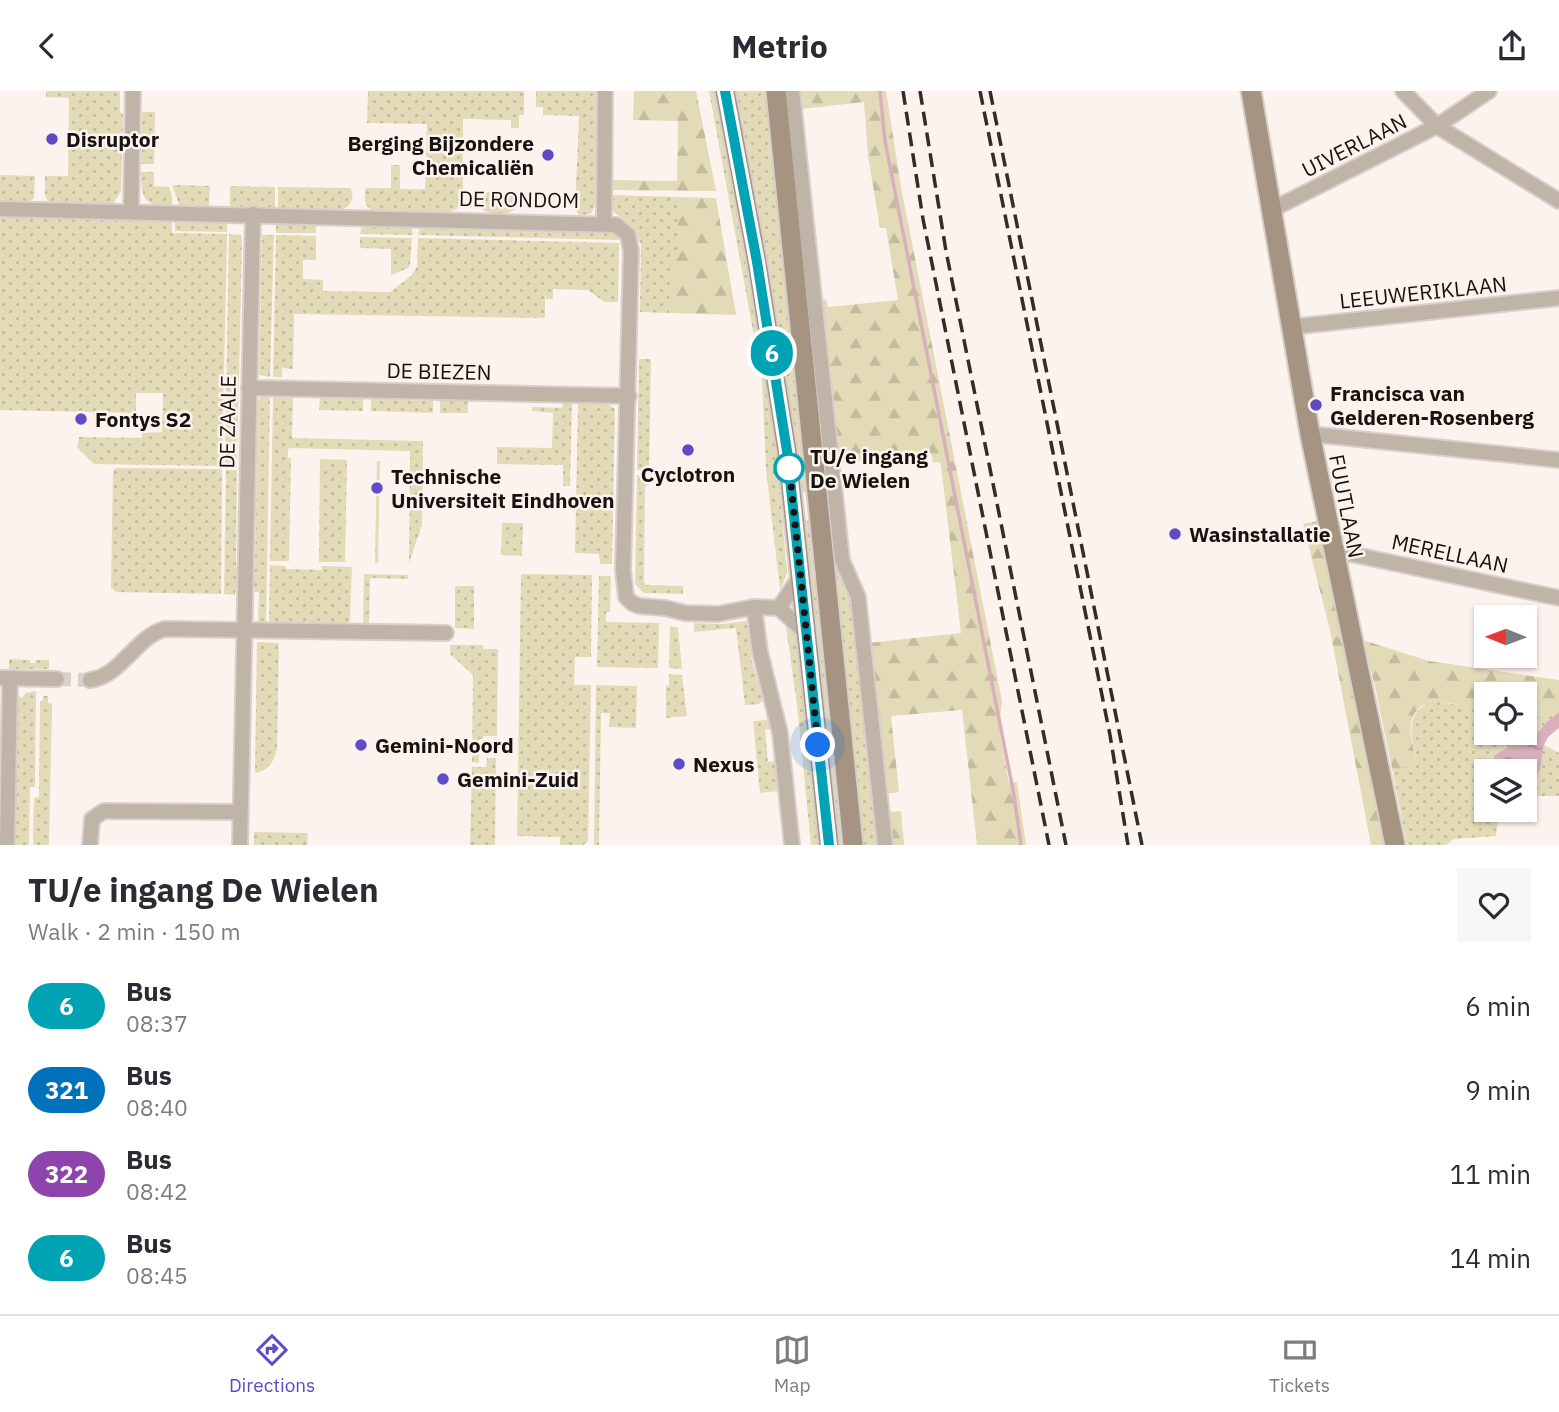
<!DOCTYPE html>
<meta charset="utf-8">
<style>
:root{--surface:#fff;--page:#f7f7f7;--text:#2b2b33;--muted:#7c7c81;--line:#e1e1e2;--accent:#5e4cc4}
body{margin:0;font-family:"IBM Plex Sans",sans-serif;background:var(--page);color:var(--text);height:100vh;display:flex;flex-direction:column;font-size:26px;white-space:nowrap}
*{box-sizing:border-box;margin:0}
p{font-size:23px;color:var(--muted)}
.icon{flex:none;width:38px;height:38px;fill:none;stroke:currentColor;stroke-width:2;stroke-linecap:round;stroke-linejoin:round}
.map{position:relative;height:754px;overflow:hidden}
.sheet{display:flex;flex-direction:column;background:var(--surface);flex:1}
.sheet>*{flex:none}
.badge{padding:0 14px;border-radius:23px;font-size:24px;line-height:46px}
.needle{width:46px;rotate:271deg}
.controls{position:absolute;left:1474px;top:514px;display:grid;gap:14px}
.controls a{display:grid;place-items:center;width:63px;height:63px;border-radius:0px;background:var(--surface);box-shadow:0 2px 5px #0004;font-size:35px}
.you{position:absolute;width:35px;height:35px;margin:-18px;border:5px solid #fff;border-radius:50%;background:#1a73e8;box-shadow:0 0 0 10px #1a73e833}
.map>.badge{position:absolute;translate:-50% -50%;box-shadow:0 0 0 4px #fff}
.round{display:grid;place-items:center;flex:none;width:74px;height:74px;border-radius:0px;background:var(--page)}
.head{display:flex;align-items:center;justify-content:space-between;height:119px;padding:0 28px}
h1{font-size:33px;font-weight:700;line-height:52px}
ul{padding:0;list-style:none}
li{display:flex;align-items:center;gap:21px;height:84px;padding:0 28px}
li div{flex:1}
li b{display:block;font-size:26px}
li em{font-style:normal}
li .badge{min-width:77px;font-weight:700;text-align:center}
header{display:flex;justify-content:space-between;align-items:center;height:91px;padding:0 28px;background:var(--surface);font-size:32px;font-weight:700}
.menu{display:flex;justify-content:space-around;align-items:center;height:98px;border-top:2px solid var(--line);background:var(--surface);font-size:19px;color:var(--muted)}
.menu a{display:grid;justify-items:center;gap:4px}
.menu .active{color:var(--accent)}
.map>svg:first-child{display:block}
.grass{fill:url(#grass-dots)}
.forest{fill:url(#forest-firs)}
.water{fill:url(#water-ripples)}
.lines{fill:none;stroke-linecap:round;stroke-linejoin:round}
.stream{stroke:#d8b0bc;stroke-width:3.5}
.street-tunnel{stroke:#dad1cd;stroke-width:14;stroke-dasharray:14 7;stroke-linecap:butt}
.street-casing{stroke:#d8cfca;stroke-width:18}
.secondary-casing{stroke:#d8cfca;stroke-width:23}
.street{stroke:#bfb4a7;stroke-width:14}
.secondary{stroke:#a49481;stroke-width:19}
.rail{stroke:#332d2a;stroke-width:3.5;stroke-dasharray:14 7;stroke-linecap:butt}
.line-casing{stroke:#fff;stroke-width:16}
.line{stroke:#00a3b4;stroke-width:10}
.walk{stroke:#17120f;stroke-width:7;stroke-dasharray:0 12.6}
.poi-dot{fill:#5e4cc4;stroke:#fdf3ee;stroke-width:2.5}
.stop-dot{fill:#fff;stroke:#00a3b4;stroke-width:3.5}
.labels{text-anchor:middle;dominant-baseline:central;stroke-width:5;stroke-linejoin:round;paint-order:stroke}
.poi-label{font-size:21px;font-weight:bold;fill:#17120f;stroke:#fdf3ee;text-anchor:start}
.street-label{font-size:21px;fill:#17120f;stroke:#fdf3ee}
.stop-label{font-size:21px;font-weight:bold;fill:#17120f;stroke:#fdf3ee;text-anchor:start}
</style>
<header><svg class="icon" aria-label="back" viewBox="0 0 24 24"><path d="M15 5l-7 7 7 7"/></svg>Metrio<svg class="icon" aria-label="share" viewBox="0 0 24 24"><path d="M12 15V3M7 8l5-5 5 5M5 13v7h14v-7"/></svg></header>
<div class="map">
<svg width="1559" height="754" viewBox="0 0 1559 754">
<defs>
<pattern id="grass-dots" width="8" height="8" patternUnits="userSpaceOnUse" patternTransform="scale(1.75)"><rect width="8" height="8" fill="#e3dbb8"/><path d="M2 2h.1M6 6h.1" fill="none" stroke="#c2bb9d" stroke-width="1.8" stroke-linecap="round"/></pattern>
<pattern id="forest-firs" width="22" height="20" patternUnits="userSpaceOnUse" patternTransform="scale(1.75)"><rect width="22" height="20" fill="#e3dbb8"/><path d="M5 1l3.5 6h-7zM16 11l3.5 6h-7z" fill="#c2bb9d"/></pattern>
<pattern id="water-ripples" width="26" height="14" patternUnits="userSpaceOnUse" patternTransform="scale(1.75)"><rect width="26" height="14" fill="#d8b0bc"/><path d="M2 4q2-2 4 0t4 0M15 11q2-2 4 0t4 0" fill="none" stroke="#b996a0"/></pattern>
</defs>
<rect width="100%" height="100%" fill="#fdf3ee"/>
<g class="grass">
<path d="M46 0H120V20L123 23 121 100 113 113 53 114 48 111 45 104V85H68L69 7 46 6Z"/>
<path d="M368 0H524V24H519V37H511V29L463 28V106L457 118 449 121 376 120C363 117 365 108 365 97H391V74H400V98H425L427 33 367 32Z"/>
<path d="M536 0H599L595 114 591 123 579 124 575 118 579 25 543 24V16H536Z"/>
<path d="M709 0H720L770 286 787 483 780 499 766 378 762 289Z"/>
<path d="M732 0H769L808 401 800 402Z"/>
<path d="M781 0 853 507 879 754H862Z"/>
<path d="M142 21H155L154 73H141Z"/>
<path d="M141 81H154V95L169 96 172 106V116C144 115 141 108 141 81Z"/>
<path d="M0 84 35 85 34 107 27 113 0 112Z"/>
<path d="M172 94 210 95 209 116H180Z"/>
<path d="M230 95 275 96V117H230Z"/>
<path d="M278 96 350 97C355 103 352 115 343 118H278Z"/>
<path d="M476 101H515V118C506 126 486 124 477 115Z"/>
<path d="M610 104 678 106V164L669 222 640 221 641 153 631 135 610 118Z"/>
<path d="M0 126 172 130V142L227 143 222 375 94 373 77 356 79 346 142 347V342L162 341 163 302H136V322L0 319Z"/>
<path d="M175 130 227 131V141L175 140Z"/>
<rect x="276" y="132" width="40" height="10"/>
<path d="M367 134H410L412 137 413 144 360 143 361 138Z"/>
<path d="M421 134 611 140 619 149 418 144Z"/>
<path d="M229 143 241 144 242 149 237 375H225Z"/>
<path d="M262 144H274L270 286 259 284Z"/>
<path d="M276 144 316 145V169H303V188L323 189V200L390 201 411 185 417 176 418 147 619 152 618 211H604L588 199 553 198V208H546L545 201V227L294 223 293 278 282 277V286H273Z"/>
<path d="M360 146 412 147 410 174 408 177 391 184V158L360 157Z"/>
<path d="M639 268H651L649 380 637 379Z"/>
<path d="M270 301 266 534H258L259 501H255L251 479 255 475 258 310 262 303Z"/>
<path d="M273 306 293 307 292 347 423 350 422 434 409 472 410 360 291 357 288 358V367H291L289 470H270Z"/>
<path d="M320 307 363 308V320L319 319Z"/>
<path d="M371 308 433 310V322L371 320Z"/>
<rect x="440" y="310" width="28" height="12"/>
<path d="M563 312H572L570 395H563V374L497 373V356L552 357 553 322 532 320V316L562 317Z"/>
<path d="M578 312 608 313 615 318 612 473H600L599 463 575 462Z"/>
<path d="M320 368 347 369 345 471H319Z"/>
<path d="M377 370H380L378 472H375Z"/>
<path d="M116 377 222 378 221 503 116 501 111 497 113 380Z"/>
<path d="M226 379H237L236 474 239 479 235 504 224 503Z"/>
<path d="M637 384 646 385 649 392 645 396 644 491 646 494 683 495V503L644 502 635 493Z"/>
<path d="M811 429 846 754H835L804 430Z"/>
<path d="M502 432H523L522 465 501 464Z"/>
<path d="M270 474 286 475V478L322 479V475L352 476 350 530 345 534H269Z"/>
<path d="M364 483 408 484V488L370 487 369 536H363Z"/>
<path d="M521 483 592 484 591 566H575L574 594H591L588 751 585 752 584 754H560V746L517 745Z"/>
<path d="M599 485H611L610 521H606V531L659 532 658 577 597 576Z"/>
<path d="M455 495H474V538L455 537Z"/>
<path d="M747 530 752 570 763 609 759 613 745 614 736 537 694 541V532L721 533Z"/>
<path d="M670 535 678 537 682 578 669 577Z"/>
<path d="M786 535 797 546 822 754H811L797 614Z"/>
<path d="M257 551 279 552 277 657C275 669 268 681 255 682Z"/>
<path d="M450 554H483V558H498L497 645H484L483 648H479V672L472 671 473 584 450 563Z"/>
<path d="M9 568 30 569V572H35L36 569H49V578H9Z"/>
<path d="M669 583 682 584 687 625 666 627V595L669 594Z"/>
<path d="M596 594 637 595 636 637 609 636 610 622H601L599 754H594Z"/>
<path d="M36 600 35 696H30L29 754H14L16 612 19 605 21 607 26 602Z"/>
<path d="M43 605H48V612L52 613 49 754H33L34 707 39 706 40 610H43Z"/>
<path d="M1432 610 1486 618V642H1524V612L1545 624 1555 625 1547 631 1529 652H1516L1495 679 1497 681H1486V719H1499L1496 745 1454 748 1446 754H1407L1393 682 1416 669C1412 644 1403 623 1432 610Z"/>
<path d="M770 629 774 637 765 639 768 671 778 670 780 700 760 702 753 630Z"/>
<path d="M1544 654 1559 662V705H1524V690L1532 687Z"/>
<path d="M487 667H496L495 754H470L472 676H486Z"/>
<path d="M254 741 308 742 307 754H254Z"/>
</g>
<g class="forest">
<path d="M634 0H696L716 100 611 99 612 89 677 90 678 30 633 29Z"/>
<path d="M799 0H886L901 96 1002 610 999 637 1009 692 1017 691 1026 754H977L962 619 891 625 899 701 885 703 869 552 961 542 941 375 940 371 933 372 931 362 839 372 821 209 826 208 828 216 898 209 886 137H880L868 65 864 11 801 18Z"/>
<path d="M678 106 716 107 736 224 669 222 670 167 678 163Z"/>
<path d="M1318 430 1392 754H1371L1330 539 1303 433Z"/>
<path d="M1363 549 1429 570 1559 589V621L1555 625 1545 624 1524 612V604H1486V618L1482 619C1460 616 1419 597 1411 632 1409 642 1414 658 1416 670L1393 682 1375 595Z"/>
<path d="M901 720 904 754H890L887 721Z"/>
</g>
<path class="water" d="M1559 621V637C1555 640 1549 644 1547 648 1536 666 1551 681 1524 690V681H1497L1493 672 1495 664 1516 652H1529L1547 631Z"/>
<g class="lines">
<path class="stream" d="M880 0 885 50 1014 704 1021 754"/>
<path class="street-tunnel" d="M57 588 90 589"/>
<defs>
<g id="street">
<path d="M792 0 842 469 858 506 885 754"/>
<path d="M1403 0 1437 35 1559 110"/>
<path d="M0 118 616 134 628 144 631 160 623 479 626 506 632 512 639 515 665 517 685 522 718 523 754 516 779 517 807 543"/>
<path d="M1271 119 1437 35 1489 0"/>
<path d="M131 121 133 0"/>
<path d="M604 132 605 0"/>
<path d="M1291 236 1559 207"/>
<path d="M249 297 629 305"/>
<path d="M1310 343 1559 369"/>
<path d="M1332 459 1559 507"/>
<path d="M754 516 760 561 780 642 792 754"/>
<path d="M779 517 801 484"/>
<path d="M0 587 57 588"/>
<path d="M90 589C121 585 135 547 164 538L446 542"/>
<path d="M7 754 10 588"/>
<path d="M90 754 92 728 104 720 240 721"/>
<path d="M240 754 253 123"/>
</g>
<g id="secondary">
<path d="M725 0 757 171 787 360 829 754"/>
<path d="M776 0 853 754"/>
<path d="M1251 0 1310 343 1395 754"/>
</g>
</defs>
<use href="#street" class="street-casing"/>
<use href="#secondary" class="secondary-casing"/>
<use href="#street" class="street"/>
<use href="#secondary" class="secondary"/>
<g class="rail">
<path d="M903 0 923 128 1049 754"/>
<path d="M920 0 946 160 1066 754"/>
<path d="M980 0 1110 644 1128 754"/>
<path d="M990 0 1142 754"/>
</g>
</g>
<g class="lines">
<defs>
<path id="line" d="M725 0 757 171 787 360 829 754"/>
</defs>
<use href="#line" class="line-casing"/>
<use href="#line" class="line"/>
<path class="walk" d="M789 377V374L818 654"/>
</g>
<g class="poi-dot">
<circle cx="52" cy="48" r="7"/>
<circle cx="548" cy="64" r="7"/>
<circle cx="1316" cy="314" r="7"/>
<circle cx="81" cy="328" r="7"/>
<circle cx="688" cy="359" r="7"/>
<circle cx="377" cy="397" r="7"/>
<circle cx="1175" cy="443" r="7"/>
<circle cx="361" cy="654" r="7"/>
<circle cx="679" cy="673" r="7"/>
<circle cx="443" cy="688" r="7"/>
</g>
<circle class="stop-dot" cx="789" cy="377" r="14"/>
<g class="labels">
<g class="poi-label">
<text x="66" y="48">Disruptor</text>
<text x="534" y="52" text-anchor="end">Berging Bijzondere<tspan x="534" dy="24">Chemicaliën</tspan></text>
<text x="1330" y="302">Francisca van<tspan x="1330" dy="24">Gelderen-Rosenberg</tspan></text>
<text x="95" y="328">Fontys S2</text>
<text x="688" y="383" text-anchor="middle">Cyclotron</text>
<text x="391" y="385">Technische<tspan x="391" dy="24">Universiteit Eindhoven</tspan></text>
<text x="1189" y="443">Wasinstallatie</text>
<text x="375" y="654">Gemini-Noord</text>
<text x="693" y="673">Nexus</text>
<text x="457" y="688">Gemini-Zuid</text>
</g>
<g class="street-label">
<text transform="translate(1354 54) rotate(-27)">UIVERLAAN</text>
<text transform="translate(519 108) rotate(1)">DE RONDOM</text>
<text transform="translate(1423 201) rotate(-6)">LEEUWERIKLAAN</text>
<text transform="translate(439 280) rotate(1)">DE BIEZEN</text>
<text transform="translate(227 331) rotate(-89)">DE ZAALE</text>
<text transform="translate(1347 415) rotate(79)">FUUTLAAN</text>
<text transform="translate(1450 462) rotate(12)">MERELLAAN</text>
</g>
<g class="stop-label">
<text x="810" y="365">TU/e ingang<tspan x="810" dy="24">De Wielen</tspan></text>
</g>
</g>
</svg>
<div class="controls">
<a><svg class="needle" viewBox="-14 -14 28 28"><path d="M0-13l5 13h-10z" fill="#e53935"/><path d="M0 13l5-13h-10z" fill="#7c7c81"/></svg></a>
<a><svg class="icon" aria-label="locate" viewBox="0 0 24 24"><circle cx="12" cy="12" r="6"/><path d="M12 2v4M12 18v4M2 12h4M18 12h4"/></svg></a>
<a><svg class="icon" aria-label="layers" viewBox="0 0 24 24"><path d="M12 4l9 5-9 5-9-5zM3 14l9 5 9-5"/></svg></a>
</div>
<div class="you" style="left:818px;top:654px"></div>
<b class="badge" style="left:772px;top:262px;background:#00a3b4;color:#fff">6</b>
</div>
<section class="sheet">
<div class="head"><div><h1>TU/e ingang De Wielen</h1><p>Walk · 2 min · 150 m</p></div><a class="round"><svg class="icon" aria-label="heart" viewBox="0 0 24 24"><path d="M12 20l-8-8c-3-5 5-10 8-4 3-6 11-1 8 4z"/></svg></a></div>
<ul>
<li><span class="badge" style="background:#00a3b4;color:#fff">6</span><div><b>Bus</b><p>08:37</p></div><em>6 min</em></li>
<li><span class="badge" style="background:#0072bc;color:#fff">321</span><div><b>Bus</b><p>08:40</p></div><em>9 min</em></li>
<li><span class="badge" style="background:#8e44ad;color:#fff">322</span><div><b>Bus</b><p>08:42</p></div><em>11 min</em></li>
<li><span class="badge" style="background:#00a3b4;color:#fff">6</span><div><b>Bus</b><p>08:45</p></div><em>14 min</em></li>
</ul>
</section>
<nav class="menu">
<a class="active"><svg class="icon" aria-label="directions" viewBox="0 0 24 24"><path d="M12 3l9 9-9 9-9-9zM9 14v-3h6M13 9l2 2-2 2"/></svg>Directions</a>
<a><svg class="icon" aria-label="map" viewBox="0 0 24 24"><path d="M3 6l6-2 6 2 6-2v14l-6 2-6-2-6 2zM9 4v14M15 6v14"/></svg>Map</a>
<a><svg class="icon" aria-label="tickets" viewBox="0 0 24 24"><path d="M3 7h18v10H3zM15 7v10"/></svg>Tickets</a>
</nav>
